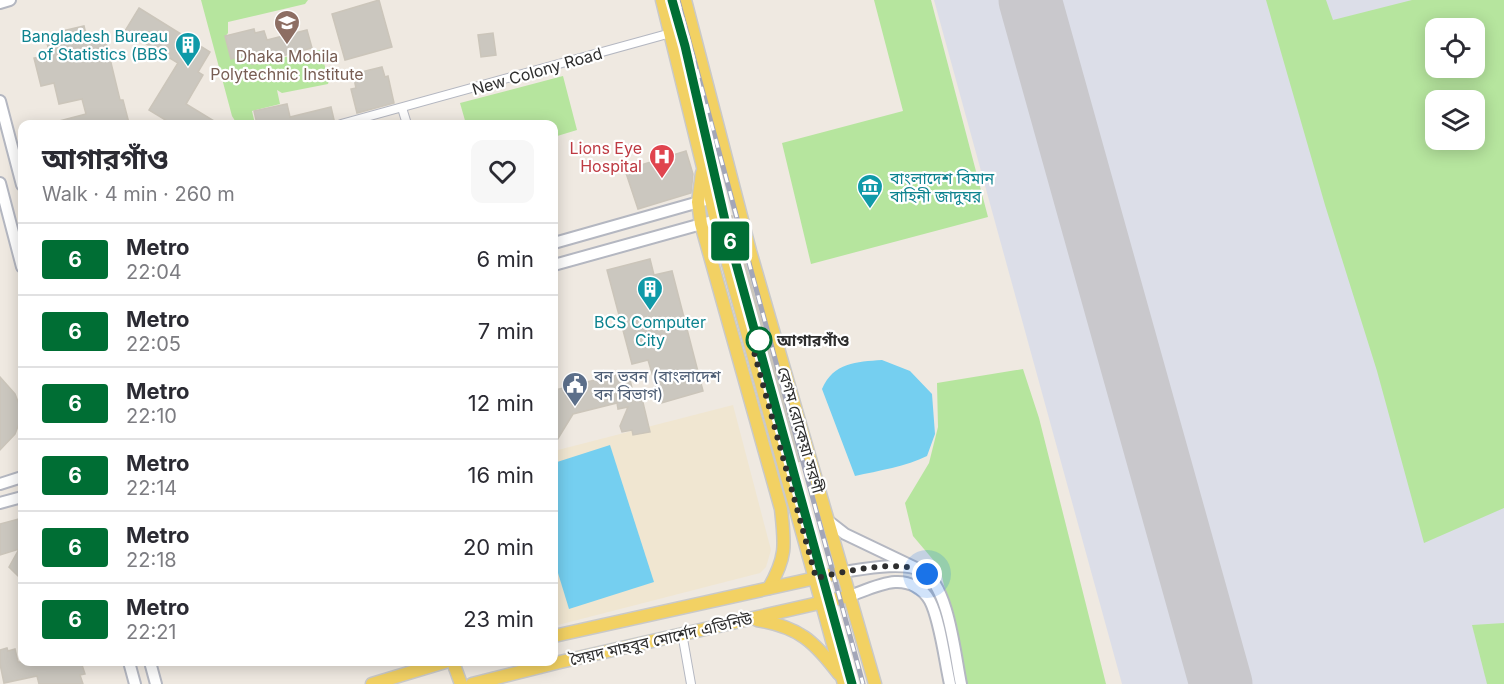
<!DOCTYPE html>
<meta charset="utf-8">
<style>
:root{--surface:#fff;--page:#f7f7f7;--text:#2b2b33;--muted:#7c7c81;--line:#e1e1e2}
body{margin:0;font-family:Inter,"Noto Sans Bengali",sans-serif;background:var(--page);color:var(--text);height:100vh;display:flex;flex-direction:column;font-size:22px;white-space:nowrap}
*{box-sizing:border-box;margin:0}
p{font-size:20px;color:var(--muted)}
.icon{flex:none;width:33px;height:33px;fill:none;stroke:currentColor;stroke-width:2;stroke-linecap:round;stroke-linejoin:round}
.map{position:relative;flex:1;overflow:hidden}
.panel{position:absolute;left:18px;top:120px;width:540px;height:546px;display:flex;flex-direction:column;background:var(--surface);border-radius:12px;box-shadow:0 3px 15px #0003}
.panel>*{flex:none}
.badge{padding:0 12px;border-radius:4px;font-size:21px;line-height:39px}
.buttons{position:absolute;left:1425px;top:18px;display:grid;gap:12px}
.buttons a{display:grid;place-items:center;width:60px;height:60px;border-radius:12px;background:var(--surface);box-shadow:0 3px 15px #0003;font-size:30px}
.you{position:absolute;width:30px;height:30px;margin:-15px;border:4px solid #fff;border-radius:50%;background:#1a73e8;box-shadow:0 0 0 9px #1a73e833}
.map>.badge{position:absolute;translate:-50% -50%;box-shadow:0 0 0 3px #fff}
.round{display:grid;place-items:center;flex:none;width:63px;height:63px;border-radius:12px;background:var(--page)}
.headline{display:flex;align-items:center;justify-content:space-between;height:102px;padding:0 24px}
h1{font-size:28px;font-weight:700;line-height:45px}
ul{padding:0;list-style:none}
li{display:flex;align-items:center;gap:18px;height:72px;padding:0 24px;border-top:2px solid var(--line)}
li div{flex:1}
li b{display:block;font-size:22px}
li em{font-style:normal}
li .badge{min-width:66px;font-weight:700;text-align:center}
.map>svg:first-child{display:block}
.education{fill:#f0e6d1}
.airport{fill:#dcdee8;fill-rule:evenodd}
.green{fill:#b6e59e;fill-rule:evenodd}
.water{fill:#75cff0}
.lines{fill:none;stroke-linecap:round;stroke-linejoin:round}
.runway{stroke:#c9c8cc;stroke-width:63}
.building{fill:#cbc7bf;stroke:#cbc5ba;stroke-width:1.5}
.minor-casing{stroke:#b4b7c1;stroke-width:10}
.tertiary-casing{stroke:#b4b7c1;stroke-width:14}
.secondary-casing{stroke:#b4b7c1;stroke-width:14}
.primary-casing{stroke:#c9c9c9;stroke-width:15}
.minor{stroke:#fff;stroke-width:8}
.tertiary{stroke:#fff;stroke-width:10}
.secondary{stroke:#fff;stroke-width:10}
.primary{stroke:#f2d163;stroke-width:12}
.rail-casing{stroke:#a3a6b8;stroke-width:5}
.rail{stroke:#fff;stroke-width:3;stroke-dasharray:9;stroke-linecap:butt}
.line-casing{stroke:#fff;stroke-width:14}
.line{stroke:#006e34;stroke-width:9}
.walk{stroke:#2e2e2e;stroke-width:6;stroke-dasharray:0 10.8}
.stop-dot{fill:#fff;stroke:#006e34;stroke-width:3}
.labels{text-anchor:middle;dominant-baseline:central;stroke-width:4.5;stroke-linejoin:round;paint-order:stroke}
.culture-label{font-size:16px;fill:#0d838f;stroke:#fff;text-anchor:end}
.education-label{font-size:16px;fill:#785e54;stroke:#fff}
.street-label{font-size:16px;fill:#2e2e2e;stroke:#fff}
.health-label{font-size:16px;fill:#be3a42;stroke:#fff;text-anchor:end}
.stop-label{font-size:16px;font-weight:bold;fill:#2e2e2e;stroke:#fff;text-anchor:start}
.service-label{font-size:16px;fill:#4e5e75;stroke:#fff;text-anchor:start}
</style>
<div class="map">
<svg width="1504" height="684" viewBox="0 0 1504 684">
<rect width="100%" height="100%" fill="#efe9e1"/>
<path class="education" d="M733 405 771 550 766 567 760 573 554 626V451Z"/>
<path class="airport" d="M934 0H1504V684H1122ZM1436 28H1474V68H1436ZM1436 100H1474V140H1436Z"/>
<g class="green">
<path d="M201 0H308L305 4 228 22V33L225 37 250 54 252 64 268 60 269 63 271 60 320 50 329 80 328 84 282 93 277 90 280 104 252 111 255 124H237L232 116Z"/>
<path d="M874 0H931L988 217 811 264 782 143 903 111Z"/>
<path d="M1266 0H1326L1333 20 1412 0H1504V508L1424 543 1377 371 1325 205ZM1436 28H1474V68H1436ZM1436 100H1474V140H1436Z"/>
<path d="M563 76 577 130 554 137V124H466L460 103Z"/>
<path d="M1023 369 1039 418 1106 684H967L940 568 913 536 905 503 929 463 938 427 937 383Z"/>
<path d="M1504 623V684H1487L1472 625Z"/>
</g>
<g class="water">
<path d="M882 360 910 371 932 394 935 434 927 456C907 466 878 471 855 476L822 389C834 362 856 362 882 360Z"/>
<path d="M610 445 654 582 569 609 554 560V463Z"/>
</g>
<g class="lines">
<path class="runway" d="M1030 0 1221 684"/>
</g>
<g class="building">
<path d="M379 0 392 47 345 60 332 14Z"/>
<path d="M139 8 210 52 198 72 203 75 186 104 219 124H172L149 110 178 63 125 31Z"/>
<path d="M84 26 88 42 105 38 120 100H123L129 123 55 124V122L86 114 82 99 59 104 54 83 41 86 34 58 50 55 45 35Z"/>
<path d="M254 29 255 33 264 31 267 40 307 30 312 48 252 64 250 54 231 59 225 36Z"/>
<path d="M493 33 496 55 481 57 478 35Z"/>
<path d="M382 67 385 77 388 76 394 103 357 113 351 89 356 88 353 74Z"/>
<path d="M287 104 290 117 331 107 335 124H257L254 111Z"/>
<path d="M686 151 693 174 691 193 638 209 625 170Z"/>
<path d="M732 216 784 400 801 461 792 463 724 218Z"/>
<path d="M650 259 654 275 672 271 703 391 661 403 648 360 632 364 607 270Z"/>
<path d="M619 374 620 378 629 376 633 392 640 390 650 432 633 435 632 430 622 432 620 426 628 407 618 409 617 403 573 414 554 445V390L573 386 578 377 587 382Z"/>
<path d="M0 377 15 394 20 407V421L15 434 0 450Z"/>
<path d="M19 519 22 530V575L18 576 9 567 19 549 0 555V524Z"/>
<path d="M7 648 8 651 15 649 18 662H81L85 674 80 675 83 684H39L37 676 4 683 0 664V650Z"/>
</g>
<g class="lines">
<defs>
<g id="minor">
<path d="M402 108 407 124"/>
<path d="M341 124 671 33"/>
<path d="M682 633 691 684"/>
</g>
<g id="tertiary">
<path d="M0 3 10 0"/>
<path d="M0 101 22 185"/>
<path d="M0 183 22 267"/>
<path d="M554 243 706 200"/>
<path d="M554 265 716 220"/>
<path d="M0 484 22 477"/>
<path d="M0 503 22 497"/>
<path d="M129 662 135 684"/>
<path d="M150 662 156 684"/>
</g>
<g id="secondary">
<path d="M827 520 845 534 916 568"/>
<path d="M843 572C864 569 903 561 922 571 949 585 955 656 961 684"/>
<path d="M850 596C864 591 880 583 895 582 909 581 923 588 930 601 940 620 945 662 950 684"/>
</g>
<g id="primary">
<path d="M662 0 716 220 844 684"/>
<path d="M685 0 750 251 875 684"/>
<path d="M702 173 698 202 701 224 781 509C785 545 787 556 769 588"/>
<path d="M757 620C799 627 814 641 839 674"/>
<path d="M554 636 843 572"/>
<path d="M453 662 461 684"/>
<path d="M372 684 445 662"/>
<path d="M472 684 560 662 850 596"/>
</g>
</defs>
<use href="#minor" class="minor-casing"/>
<use href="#tertiary" class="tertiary-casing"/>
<use href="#secondary" class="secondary-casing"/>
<use href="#primary" class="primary-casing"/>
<use href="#minor" class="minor"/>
<use href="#tertiary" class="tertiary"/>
<use href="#secondary" class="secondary"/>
<use href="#primary" class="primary"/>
<defs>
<g id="rail">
<path d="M678 0 863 684"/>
<path d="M706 136 729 238 852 684"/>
</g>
</defs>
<use href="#rail" class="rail-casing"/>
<use href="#rail" class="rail"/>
</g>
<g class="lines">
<defs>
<path id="line" d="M672 0 685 46 729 238 852 684"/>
</defs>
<use href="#line" class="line-casing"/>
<use href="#line" class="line"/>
<path class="walk" d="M759 340 751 341 816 578C844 572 902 557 927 574"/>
</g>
<defs>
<symbol id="university-pin" viewBox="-11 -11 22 30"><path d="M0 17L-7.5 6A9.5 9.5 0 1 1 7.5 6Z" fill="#8d6e63" stroke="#fff"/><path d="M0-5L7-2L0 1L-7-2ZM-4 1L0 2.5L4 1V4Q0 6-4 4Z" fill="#fff"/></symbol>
<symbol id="building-pin" viewBox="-11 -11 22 30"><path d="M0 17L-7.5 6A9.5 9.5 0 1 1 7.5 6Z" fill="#0f9aa8" stroke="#fff"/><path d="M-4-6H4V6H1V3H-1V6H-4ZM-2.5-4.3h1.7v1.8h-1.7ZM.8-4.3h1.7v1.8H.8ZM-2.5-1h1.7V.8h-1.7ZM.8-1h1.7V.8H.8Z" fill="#fff"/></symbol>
<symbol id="hospital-pin" viewBox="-11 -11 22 30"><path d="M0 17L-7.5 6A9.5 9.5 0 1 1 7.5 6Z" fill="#e0444e" stroke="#fff"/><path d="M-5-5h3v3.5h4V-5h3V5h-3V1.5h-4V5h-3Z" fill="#fff"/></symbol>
<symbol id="museum-pin" viewBox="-11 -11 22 30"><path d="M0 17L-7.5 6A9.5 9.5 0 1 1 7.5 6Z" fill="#0f9aa8" stroke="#fff"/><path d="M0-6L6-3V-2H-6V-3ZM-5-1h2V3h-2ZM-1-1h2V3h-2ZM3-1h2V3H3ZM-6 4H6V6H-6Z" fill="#fff"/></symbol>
<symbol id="civic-pin" viewBox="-11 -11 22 30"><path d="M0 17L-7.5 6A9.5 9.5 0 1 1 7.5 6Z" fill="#5c6f8a" stroke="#fff"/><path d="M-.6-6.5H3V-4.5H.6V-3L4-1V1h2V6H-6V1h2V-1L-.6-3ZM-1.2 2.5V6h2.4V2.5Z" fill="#fff"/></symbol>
</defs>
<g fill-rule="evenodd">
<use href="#university-pin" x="272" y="8" width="30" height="40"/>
<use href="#building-pin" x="173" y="30" width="30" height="40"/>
<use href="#hospital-pin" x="647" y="142" width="30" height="40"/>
<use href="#museum-pin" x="855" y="172" width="30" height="40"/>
<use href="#building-pin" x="635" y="274" width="30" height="40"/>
<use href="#civic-pin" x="560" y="370" width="30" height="40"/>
</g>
<circle class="stop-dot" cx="759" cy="340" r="12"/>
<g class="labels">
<g class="culture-label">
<text x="168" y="36">Bangladesh Bureau<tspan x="168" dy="18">of Statistics (BBS</tspan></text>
<text x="890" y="178" text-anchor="start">বাংলাদেশ বিমান<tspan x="890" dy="18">বাহিনী জাদুঘর</tspan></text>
<text x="650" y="322" text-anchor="middle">BCS Computer<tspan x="650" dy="18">City</tspan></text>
</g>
<g class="education-label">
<text x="287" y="56">Dhaka Mohila<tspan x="287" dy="18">Polytechnic Institute</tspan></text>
</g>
<g class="street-label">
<text transform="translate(537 71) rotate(-16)">New Colony Road</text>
<text transform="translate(801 430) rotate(74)">বেগম রোকেয়া সরণী</text>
<text transform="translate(661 639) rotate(-13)">সৈয়দ মাহবুব মোর্শেদ এভিনিউ</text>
</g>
<g class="health-label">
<text x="642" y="148">Lions Eye<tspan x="642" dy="18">Hospital</tspan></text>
</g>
<g class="stop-label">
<text x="777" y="340">আগারগাঁও</text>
</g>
<g class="service-label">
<text x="594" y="376">বন ভবন (বাংলাদেশ<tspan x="594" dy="18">বন বিভাগ)</tspan></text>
</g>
</g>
</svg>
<div class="buttons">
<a><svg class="icon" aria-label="locate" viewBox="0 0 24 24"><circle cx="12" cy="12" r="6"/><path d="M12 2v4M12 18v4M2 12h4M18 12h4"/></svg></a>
<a><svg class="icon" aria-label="layers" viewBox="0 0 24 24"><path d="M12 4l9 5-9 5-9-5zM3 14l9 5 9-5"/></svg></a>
</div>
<div class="you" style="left:927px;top:574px"></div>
<b class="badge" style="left:730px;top:241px;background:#006e34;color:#fff">6</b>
<section class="panel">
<div class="headline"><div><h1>আগারগাঁও</h1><p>Walk · 4 min · 260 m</p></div><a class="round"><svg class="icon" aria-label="heart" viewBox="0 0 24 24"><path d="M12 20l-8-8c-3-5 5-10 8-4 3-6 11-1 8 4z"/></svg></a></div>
<ul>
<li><span class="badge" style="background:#006e34;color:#fff">6</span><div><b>Metro</b><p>22:04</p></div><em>6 min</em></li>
<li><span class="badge" style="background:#006e34;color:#fff">6</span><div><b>Metro</b><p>22:05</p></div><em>7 min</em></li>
<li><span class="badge" style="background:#006e34;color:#fff">6</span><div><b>Metro</b><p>22:10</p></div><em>12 min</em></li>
<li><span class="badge" style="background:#006e34;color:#fff">6</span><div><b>Metro</b><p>22:14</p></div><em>16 min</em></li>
<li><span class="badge" style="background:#006e34;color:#fff">6</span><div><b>Metro</b><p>22:18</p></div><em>20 min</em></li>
<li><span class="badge" style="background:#006e34;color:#fff">6</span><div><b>Metro</b><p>22:21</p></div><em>23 min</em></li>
</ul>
</section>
</div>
